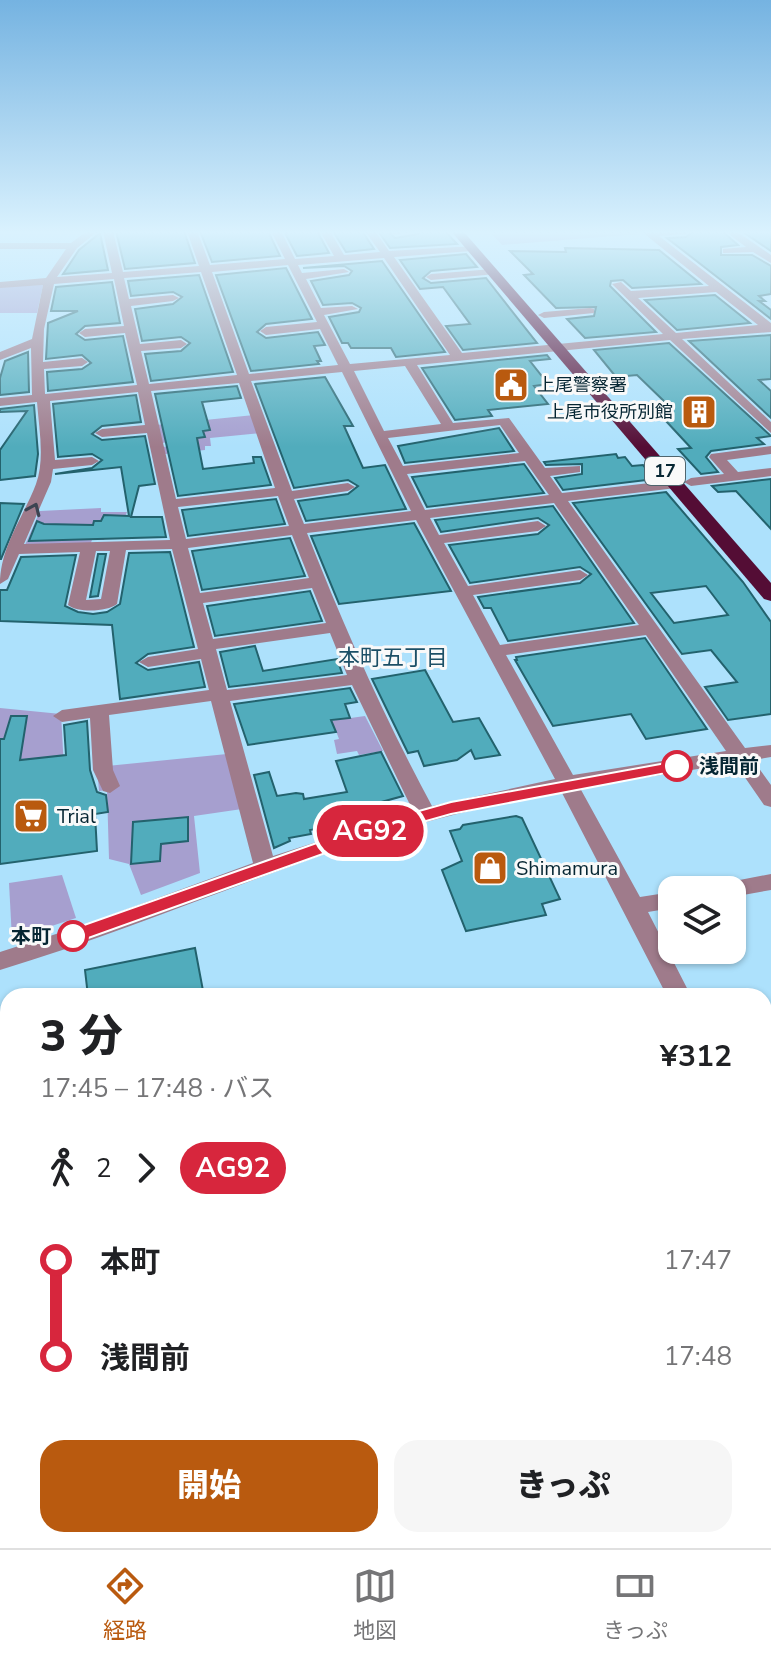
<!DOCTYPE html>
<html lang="ja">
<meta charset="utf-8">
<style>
:root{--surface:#fff;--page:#f6f6f6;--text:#202124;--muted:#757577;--line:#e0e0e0;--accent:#b95a0f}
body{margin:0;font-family:"Nunito Sans","Noto Sans JP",sans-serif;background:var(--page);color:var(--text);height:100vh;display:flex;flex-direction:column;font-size:30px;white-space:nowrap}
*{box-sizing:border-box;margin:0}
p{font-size:26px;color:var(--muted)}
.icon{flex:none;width:44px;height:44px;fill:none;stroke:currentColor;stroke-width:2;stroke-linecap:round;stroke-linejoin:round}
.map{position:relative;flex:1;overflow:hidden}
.panel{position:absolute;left:0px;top:988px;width:772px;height:560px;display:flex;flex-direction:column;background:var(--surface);border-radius:24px 24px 0 0;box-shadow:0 2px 6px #0004}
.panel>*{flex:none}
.badge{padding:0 16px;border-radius:26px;font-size:28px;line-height:52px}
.buttons{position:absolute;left:658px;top:876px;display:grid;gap:16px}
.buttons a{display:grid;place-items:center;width:88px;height:88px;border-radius:16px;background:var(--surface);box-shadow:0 2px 6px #0004;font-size:40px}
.map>.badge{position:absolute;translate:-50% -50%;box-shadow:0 0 0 4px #fff}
.legs{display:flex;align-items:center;gap:12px;height:88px;padding:0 40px;font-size:26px}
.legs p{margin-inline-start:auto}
.headline{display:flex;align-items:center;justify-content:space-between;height:136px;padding:0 40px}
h1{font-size:44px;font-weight:800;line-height:60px}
.cta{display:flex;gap:16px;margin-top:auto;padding:16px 40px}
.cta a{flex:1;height:92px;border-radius:24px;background:var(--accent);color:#fff;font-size:32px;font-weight:800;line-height:92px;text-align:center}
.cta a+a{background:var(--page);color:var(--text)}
ul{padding:0 40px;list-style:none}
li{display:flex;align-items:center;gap:28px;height:96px;font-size:30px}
li i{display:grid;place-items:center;width:12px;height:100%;margin:0 10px;background:currentColor}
li i::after{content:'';width:20px;height:20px;margin:-10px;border:6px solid;border-radius:50%;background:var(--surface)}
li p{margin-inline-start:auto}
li:first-child i{background:linear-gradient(#0000 50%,currentColor 0)}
li:last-child i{background:linear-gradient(currentColor 50%,#0000 0)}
.dock{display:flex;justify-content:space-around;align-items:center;height:112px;border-top:2px solid var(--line);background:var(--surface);font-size:22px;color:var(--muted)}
.dock a{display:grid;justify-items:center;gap:4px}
.dock .current{color:var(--accent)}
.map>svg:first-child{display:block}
.green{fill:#a69fcf}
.building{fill:#51acbc;stroke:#23626d;stroke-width:2;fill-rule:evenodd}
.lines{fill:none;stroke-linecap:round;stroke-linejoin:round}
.minor{fill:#9f7b8b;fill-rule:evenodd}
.highway{fill:#540d35;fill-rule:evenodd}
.oneway{stroke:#3c4452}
.line-1{fill:#d7263d;stroke:#fff;stroke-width:2}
.stop-1-dot{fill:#fff;stroke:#d7263d;stroke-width:4}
.labels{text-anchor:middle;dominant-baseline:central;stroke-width:6;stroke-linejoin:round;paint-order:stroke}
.far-poi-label{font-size:18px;fill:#062633;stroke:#f9f9f9;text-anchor:start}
.shield{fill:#f9f9f9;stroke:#4f656e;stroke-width:2}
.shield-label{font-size:18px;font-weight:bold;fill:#062633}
.stop-label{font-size:20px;font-weight:bold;fill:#062633;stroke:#f9f9f9;text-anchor:start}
.poi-label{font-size:20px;fill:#062633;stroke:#f9f9f9;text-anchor:start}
.neighbourhood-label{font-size:22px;fill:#1c4f66;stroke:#f9f9f9}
</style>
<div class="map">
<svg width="771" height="1548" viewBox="0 0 771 1548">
<rect width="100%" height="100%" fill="#ade1fc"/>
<g class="green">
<path d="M489 231H634L638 234 502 245Z"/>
<path d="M43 285 37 313H0V286Z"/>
<path d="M254 415 261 433 210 438 211 446H205V450L165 454 163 447 187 444 186 440 162 443 156 425Z"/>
<path d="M101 508V512H127L118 532H108L104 540H92L90 545H25L40 511Z"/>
<path d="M0 708 61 714 64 768 0 777Z"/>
<path d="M365 716 383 751 359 755 357 751 337 754 334 740 339 739 336 731 325 732 322 722Z"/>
<path d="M227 754 242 809 194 816 200 873 141 895 129 864 109 859 107 790 99 791 97 767Z"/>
<path d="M62 875 76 918 12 939 9 883Z"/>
</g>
<g class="building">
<path d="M116 231H184L195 263 125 269Z"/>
<path d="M200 231H268L280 256 212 262Z"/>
<path d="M284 231H317L329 253 297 256Z"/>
<path d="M333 231H362L374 249 346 252Z"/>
<path d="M378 231H387L395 238 418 234 420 231H445L457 244 390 248Z"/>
<path d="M694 231H722L738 245 721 247V255H752L771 266V294L759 296 765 301H759L771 310V319L667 238 686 237Z"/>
<path d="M754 231H771V251L743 232Z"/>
<path d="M100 233 108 270 63 274 79 250Z"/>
<path d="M565 248 659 250 701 284 632 288 623 280 611 281 610 286 656 332 585 338 567 319 594 316 596 307 556 308 524 275 533 274 510 251 566 252Z"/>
<path d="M466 254 477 267 431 271 423 278 431 283 486 278 537 343 463 350 446 326 470 324 443 287 420 289 400 260Z"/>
<path d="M382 261 445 352 396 357 391 348H351L348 343H342L329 317 359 312 361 308 352 303 323 305 311 281 349 275 352 271 344 266 303 268Z"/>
<path d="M286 268 312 319 266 324 257 332 266 338 318 332 325 345 314 346 321 361H317L319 364 251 371 216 275Z"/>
<path d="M199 275 233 372 151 381 145 354 181 351 190 343 181 337 142 341 135 309 173 304 182 297 173 292 131 296 128 281Z"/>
<path d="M112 282 120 323 85 326 76 334 85 340 123 336 133 382 48 391 47 372 82 369 91 363 82 355 46 359 48 323 78 311H51L56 287Z"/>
<path d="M715 295 750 323 677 330 645 300Z"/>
<path d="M771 335V379L759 380 771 391V418L689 341Z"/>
<path d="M669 343 771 436 757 438 764 444 711 451 706 457 718 472 701 474 678 449 691 448 653 407 669 406 637 375 616 377 594 350Z"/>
<path d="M28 352 29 392 0 395V378L5 361Z"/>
<path d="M547 355 550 359 530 361 548 384 534 386 548 404 488 410 492 416 455 420 422 368Z"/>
<path d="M325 377 353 426H344L363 468 385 465 406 509 306 521 298 501 348 494 358 486 348 480 294 488 255 384Z"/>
<path d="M237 386 241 398 202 402 210 430 203 431 205 437 197 438 203 469 254 463 253 457H261L271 485 178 496 155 394Z"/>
<path d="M136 395 141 422 102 426 92 434 102 440 145 436 155 484 139 486 131 517H162L166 537 29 541 37 521 44 524 93 525 94 521H101L104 515 129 516 121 467 55 474 92 468 102 460 92 454 58 457 53 404Z"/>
<path d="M34 405 38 454 35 476 0 480V450L27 411 0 412V409Z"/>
<path d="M499 428 514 451 405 463 398 446Z"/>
<path d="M616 454 618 458 625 457 632 466 643 465 655 479 563 490 555 478 582 474V464L546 465 544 462Z"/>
<path d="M524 464 544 493 427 507 412 477Z"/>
<path d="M771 479V529L736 491 718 492 712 486Z"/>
<path d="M666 492 743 582 771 622V714L728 720 705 687 737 682 711 650 682 654 573 503ZM706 586 728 615 674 623 651 593Z"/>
<path d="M276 499 285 524 188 536 182 510Z"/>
<path d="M0 503 24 504 1 559H0Z"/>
<path d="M553 506 634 623 508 641 491 608H484L478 597 580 583 591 574 580 567 470 583 449 545 538 534 549 525 538 518 441 532 435 520Z"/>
<path d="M414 523 451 591 339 604 311 536Z"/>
<path d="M290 538 305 576 202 590 192 551Z"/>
<path d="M170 552 194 647 148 654 136 663 148 670 199 662 205 687 120 699 112 625 0 621V590H7L21 557 76 555 65 606 78 612 93 614 107 612 120 604 129 553Z"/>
<path d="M98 554H106L98 596 90 597Z"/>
<path d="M310 591 322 621 215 636 207 606Z"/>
<path d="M645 638 707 729 646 739 631 714 553 726 515 660H517L516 657Z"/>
<path d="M255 646 263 671 337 659 342 673 229 687 220 652Z"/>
<path d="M425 670 453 722 479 718 500 755 475 759 471 750 457 760 424 766 418 751 408 753 372 679Z"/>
<path d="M350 688 357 702 345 704 350 718 331 720 336 732 248 745 234 704Z"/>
<path d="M11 716H27L20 760 66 755 64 725 87 721 90 770 97 792 106 795 108 812 95 814 97 851 0 864V739H4Z"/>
<path d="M381 752 403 796 356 809 358 816 345 818 346 822 342 825 310 830 311 834 289 838 290 841 274 848 254 775 269 772 277 796 296 793 303 794 304 799 347 792 336 761Z"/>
<path d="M516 816 522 818 560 899 542 904 546 915 466 931 442 870 462 861 450 831 460 829 463 825Z"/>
<path d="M188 817V841L161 844 160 861 131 864 133 822Z"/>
<path d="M195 948 204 996H88L85 970Z"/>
</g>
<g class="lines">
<g class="minor">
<path d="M87 231H98L77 248 57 277 112 273 103 231H113L123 272 199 266 187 231H197L210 265 285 259 271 231H281L295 259 334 256 320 231H330L344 255 380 252 365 231H375L389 251 475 246 476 248 471 251 394 257 462 353 663 334 612 284 621 282 631 291 709 286 641 231H691L686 234 659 236 771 323V332L682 339 771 422V433L670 340 417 365 453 423 509 418 545 468 580 466V472L550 476 562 493 676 480 683 484 676 488 568 501 745 748 771 745V757L753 760 771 785V807L764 805 735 763 580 788 640 897 672 892V908L648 912 691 996H667L561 791C497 804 434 818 372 838 247 879 126 932 0 970V952L84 925 253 863 211 701 109 715 113 770 120 786 110 793 103 791 93 770 90 718 62 722 53 716 62 710 209 690 201 659 148 667 139 662 148 657 198 649 172 549 126 550 117 604C107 612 78 613 68 605L80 552 19 554 8 579 0 584C0 547 23 518 36 484 45 459 39 429 37 402L0 406V398L32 395 31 348 0 360V352L32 339 43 285 0 288V282L46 278 66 249H0V243H71ZM384 258 450 355 350 364 324 315 358 309 352 306 321 308 306 279 349 272 344 269 302 273 298 265ZM288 265 317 322 266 327 260 331 266 335 320 329 338 365 249 374 212 272ZM201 272 237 375 149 384 141 351 181 348 187 344 181 340 140 344 131 306 173 301 179 298 173 295 129 299 124 278ZM114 279 124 326 85 329 79 333 85 337 125 333 137 385 45 394 44 369 82 366 88 362 82 358 43 362 44 329 54 284ZM716 292 758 325 676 333 638 298ZM405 366 441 424 384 431 354 371ZM342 372 411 511 304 524 294 499 348 491 355 487 348 483 292 491 251 381ZM239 383 275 488 176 499 151 391ZM138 392 145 425 102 429 95 433 102 437 147 433 170 540 24 544 51 482 53 469 92 465 99 461 92 457 55 460 50 401ZM500 425 519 453 403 466 388 438ZM525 461 549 495 425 510 407 474ZM278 496 289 526 186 539 178 507ZM554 503 639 625 500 645 473 595 580 580 588 575 580 570 468 586 444 543 538 531 546 526 538 521 439 535 430 518ZM416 520 555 779 432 806C384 717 344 627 307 533ZM292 535 309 578 200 593 188 548ZM96 551H110L101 599 86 600ZM312 588 326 623 213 639 203 603ZM330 633 347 675 227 690 216 649ZM646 635 726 751 573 775 506 655ZM352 685 413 811 273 856 230 701Z"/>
<path d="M390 231H417L394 235Z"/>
<path d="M725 231H736L771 255V263L753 252 723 253V249L746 247Z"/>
<path d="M492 269 496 270V274L431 280 426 277 431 274Z"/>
<path d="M590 308 594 309V313L544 318 538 315 544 312Z"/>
<path d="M771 446V454L727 460 738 472 771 468V476L691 486 684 482 691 478 724 474 709 457 711 454Z"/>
<path d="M771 874V890L732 897V890H716L719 884Z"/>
<path d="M771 1026V1046L764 1048V1028Z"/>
<path d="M0 1062 8 1065V1094L0 1091Z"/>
<path d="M764 1145 771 1147V1183L764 1180Z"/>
<path d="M771 1242V1270L764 1271V1243Z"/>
<path d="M8 1354V1386L0 1390V1358Z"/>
<rect x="391" y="1540" width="34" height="8"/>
<path d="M651 1540H693L696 1548H654Z"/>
</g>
<path class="highway" d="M451 231H463L771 583V601L764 599Z"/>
</g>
<defs><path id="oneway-chevron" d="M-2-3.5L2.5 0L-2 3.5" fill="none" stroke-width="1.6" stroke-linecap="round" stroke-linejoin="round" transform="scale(2)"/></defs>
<use class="oneway" href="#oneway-chevron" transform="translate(34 509) rotate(-66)"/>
<linearGradient id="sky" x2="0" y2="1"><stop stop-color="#75b3e1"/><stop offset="0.52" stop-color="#daf2fe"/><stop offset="1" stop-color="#daf2fe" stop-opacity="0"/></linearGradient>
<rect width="771" height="447" fill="url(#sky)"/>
<path class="line-1" d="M677 761 682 762V770L451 814 373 836 80 941H67L64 936 67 931 362 827 451 802Z"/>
<defs>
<symbol id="civic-square" viewBox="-11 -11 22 22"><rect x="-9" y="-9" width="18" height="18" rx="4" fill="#b95a0f" stroke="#f9f9f9"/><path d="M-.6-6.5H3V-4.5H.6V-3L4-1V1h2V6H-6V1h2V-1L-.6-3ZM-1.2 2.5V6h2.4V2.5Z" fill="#fff"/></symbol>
<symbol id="building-square" viewBox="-11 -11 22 22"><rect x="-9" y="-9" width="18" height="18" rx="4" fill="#b95a0f" stroke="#f9f9f9"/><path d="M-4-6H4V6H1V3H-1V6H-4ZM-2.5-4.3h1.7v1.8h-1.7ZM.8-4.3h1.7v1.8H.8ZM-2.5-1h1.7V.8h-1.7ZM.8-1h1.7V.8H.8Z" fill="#fff"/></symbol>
<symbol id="supermarket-square" viewBox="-11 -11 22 22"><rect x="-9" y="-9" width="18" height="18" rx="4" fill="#b95a0f" stroke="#f9f9f9"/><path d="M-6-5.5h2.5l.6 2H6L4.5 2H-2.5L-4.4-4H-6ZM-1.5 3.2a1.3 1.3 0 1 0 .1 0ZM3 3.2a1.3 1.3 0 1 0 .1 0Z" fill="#fff"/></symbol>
<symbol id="shop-square" viewBox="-11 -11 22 22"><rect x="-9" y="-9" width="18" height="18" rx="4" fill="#b95a0f" stroke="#f9f9f9"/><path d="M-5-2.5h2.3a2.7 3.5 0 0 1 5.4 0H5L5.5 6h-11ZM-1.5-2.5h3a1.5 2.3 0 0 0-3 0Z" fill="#fff"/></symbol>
</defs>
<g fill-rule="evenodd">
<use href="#civic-square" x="491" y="365" width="40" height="40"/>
<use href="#building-square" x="679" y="392" width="40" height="40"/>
<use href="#supermarket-square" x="11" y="796" width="40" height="40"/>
<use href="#shop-square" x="470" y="848" width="40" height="40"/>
</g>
<g class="stop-1-dot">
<circle cx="677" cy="766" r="14"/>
<circle cx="73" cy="936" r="14"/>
</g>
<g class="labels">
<g class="far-poi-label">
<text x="537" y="385">上尾警察署</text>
<text x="673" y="412" text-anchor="end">上尾市役所別館</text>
</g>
<rect class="shield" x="645" y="457" width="40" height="28" rx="6"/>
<g class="shield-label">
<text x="665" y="471">17</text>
</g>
<g class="stop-label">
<text x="699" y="766">浅間前</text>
<text x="51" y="936" text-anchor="end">本町</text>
</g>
<g class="poi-label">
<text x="57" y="816">Trial</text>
<text x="516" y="868">Shimamura</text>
</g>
<g class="neighbourhood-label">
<text x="393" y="658">本町五丁目</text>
</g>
</g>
</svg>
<div class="buttons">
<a><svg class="icon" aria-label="layers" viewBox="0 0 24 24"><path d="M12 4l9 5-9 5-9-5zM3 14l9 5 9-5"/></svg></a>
</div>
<b class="badge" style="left:370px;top:831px;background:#d7263d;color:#fff">AG92</b>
<section class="panel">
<div class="headline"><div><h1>3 分</h1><p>17:45 – 17:48 · バス</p></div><b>¥312</b></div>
<div class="legs"><svg class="icon" aria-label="walk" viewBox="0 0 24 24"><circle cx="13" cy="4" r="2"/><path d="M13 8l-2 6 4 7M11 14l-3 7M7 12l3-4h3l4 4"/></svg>2<svg class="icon" aria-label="forward" viewBox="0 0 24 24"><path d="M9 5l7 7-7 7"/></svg><b class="badge" style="background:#d7263d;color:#fff">AG92</b></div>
<ul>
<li><i style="color:#d7263d"></i><b>本町</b><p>17:47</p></li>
<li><i style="color:#d7263d"></i><b>浅間前</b><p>17:48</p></li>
</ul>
<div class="cta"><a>開始</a><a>きっぷ</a></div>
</section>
</div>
<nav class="dock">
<a class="current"><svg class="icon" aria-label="directions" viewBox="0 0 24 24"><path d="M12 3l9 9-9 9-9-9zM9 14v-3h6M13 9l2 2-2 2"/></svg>経路</a>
<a><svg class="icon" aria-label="map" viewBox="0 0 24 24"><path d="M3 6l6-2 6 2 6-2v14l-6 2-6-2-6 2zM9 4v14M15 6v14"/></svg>地図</a>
<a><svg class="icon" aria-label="tickets" viewBox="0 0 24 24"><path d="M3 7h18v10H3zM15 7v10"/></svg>きっぷ</a>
</nav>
